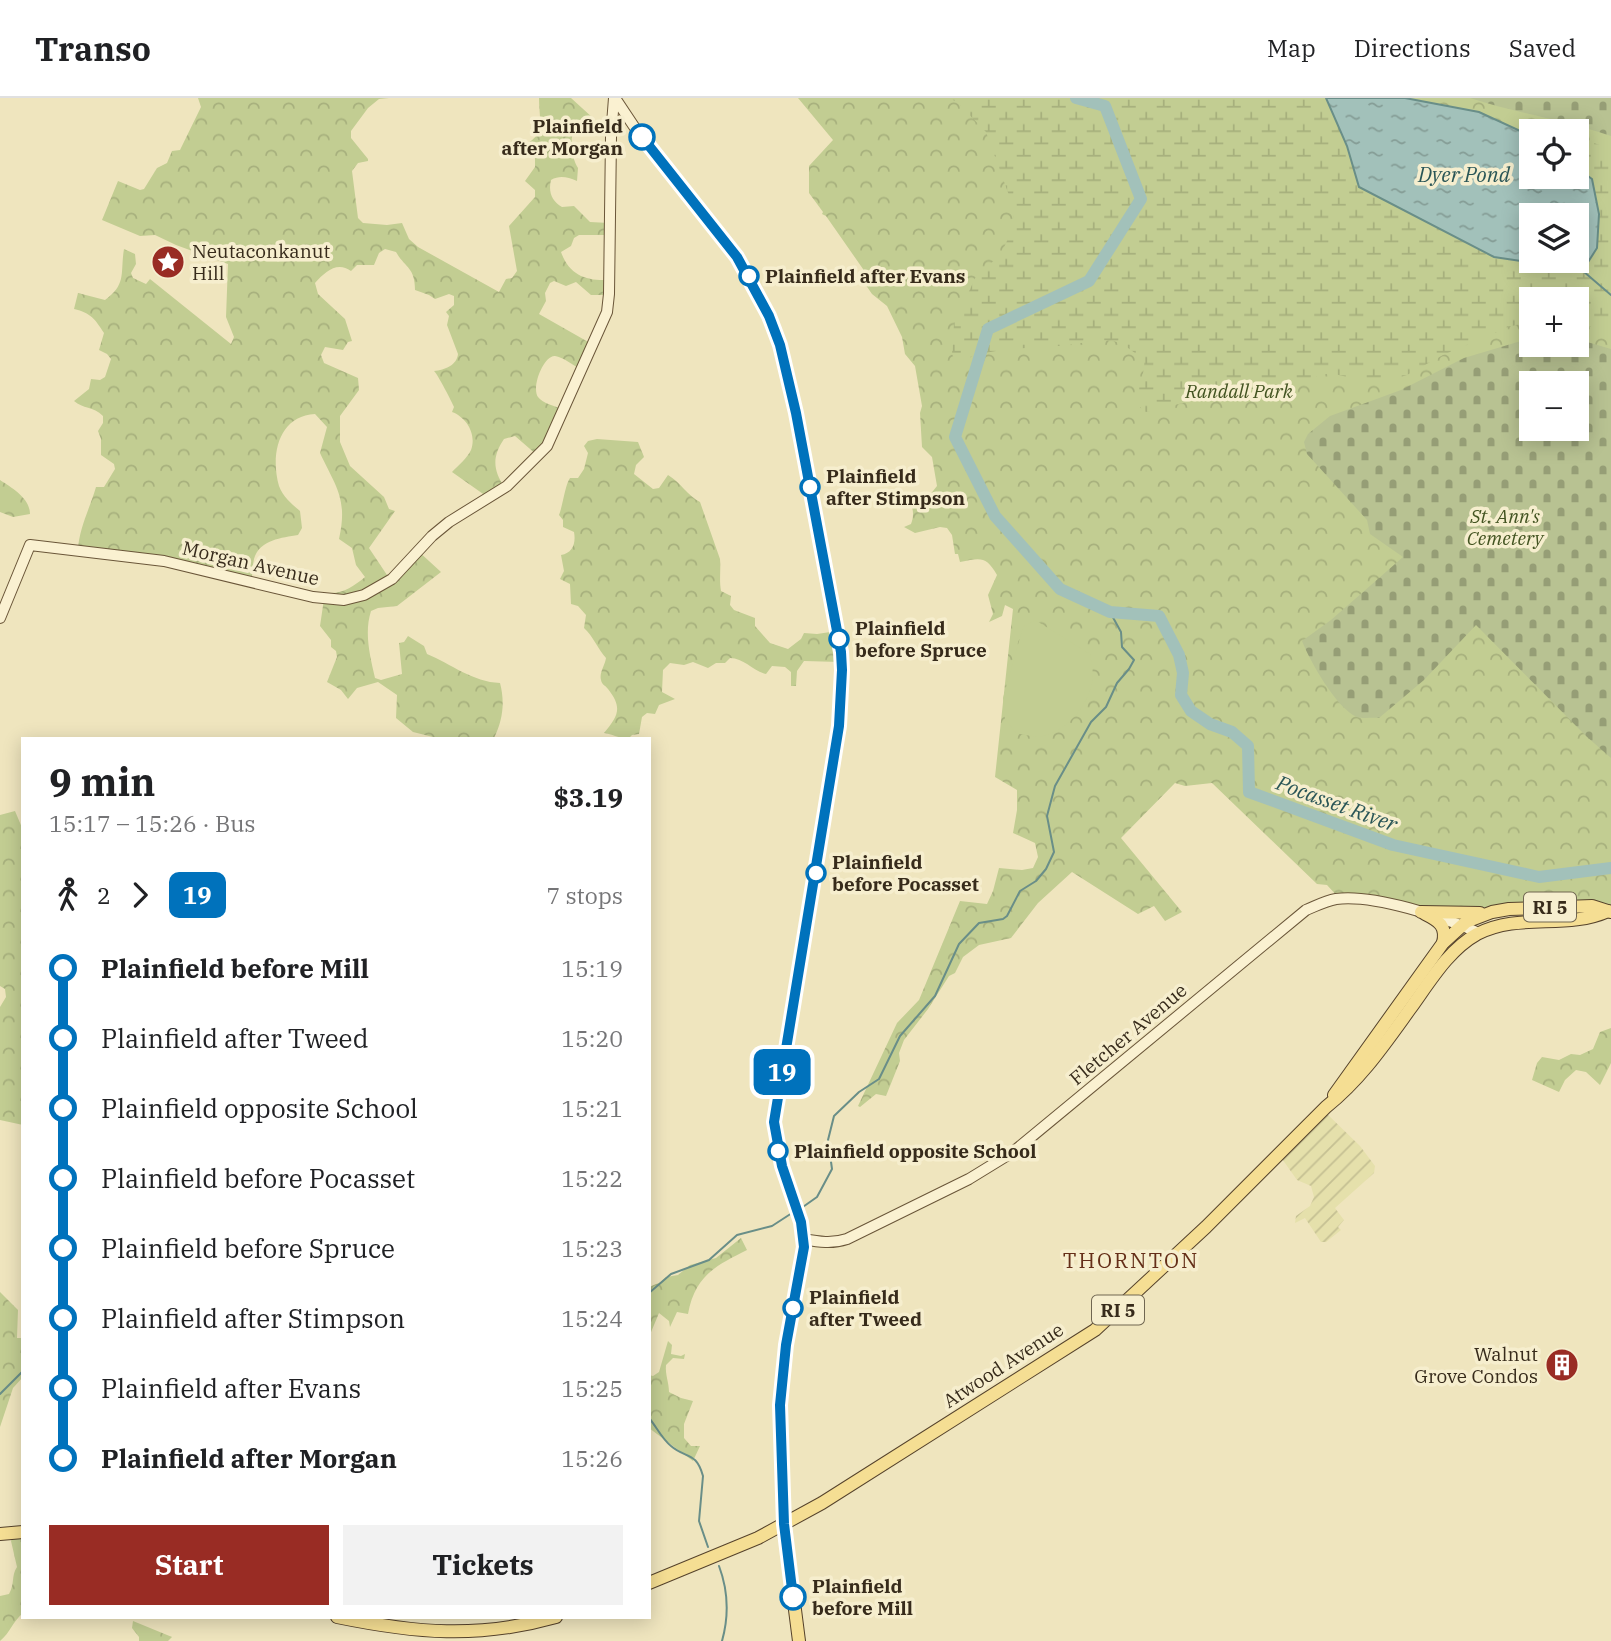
<!DOCTYPE html>
<meta charset="utf-8">
<style>
:root{--surface:#fff;--page:#f2f2f2;--text:#202124;--muted:#757577;--line:#e0e0e0;--accent:#992c24}
body{margin:0;font-family:"IBM Plex Serif",serif;background:var(--page);color:var(--text);height:100vh;display:flex;flex-direction:column;font-size:26px;white-space:nowrap}
*{box-sizing:border-box;margin:0}
p{font-size:23px;color:var(--muted)}
.icon{flex:none;width:38px;height:38px;fill:none;stroke:currentColor;stroke-width:2;stroke-linecap:round;stroke-linejoin:round}
.map{position:relative;flex:1;overflow:hidden}
.panel{position:absolute;left:21px;top:639px;width:630px;height:882px;display:flex;flex-direction:column;background:var(--surface);border-radius:0px;box-shadow:0 4px 18px #0003}
.panel>*{flex:none}
.badge{padding:0 14px;border-radius:10px;font-size:24px;line-height:46px}
.buttons{position:absolute;left:1519px;top:21px;display:grid;gap:14px}
.buttons a{display:grid;place-items:center;width:70px;height:70px;border-radius:0px;background:var(--surface);box-shadow:0 4px 18px #0003;font-size:35px}
.map>.badge{position:absolute;translate:-50% -50%;box-shadow:0 0 0 4px #fff}
.legs{display:flex;align-items:center;gap:10px;height:77px;padding:0 28px;font-size:23px}
.legs p{margin-inline-start:auto}
.head{display:flex;align-items:center;justify-content:space-between;height:119px;padding:0 28px}
h1{font-size:38px;font-weight:800;line-height:52px}
.action{display:flex;gap:14px;margin-top:auto;padding:14px 28px}
.action a{flex:1;height:80px;border-radius:0px;background:var(--accent);color:#fff;font-size:28px;font-weight:800;line-height:80px;text-align:center}
.action a+a{background:var(--page);color:var(--text)}
ul{padding:0 28px;list-style:none}
li{display:flex;align-items:center;gap:24px;height:70px;font-size:26px}
li i{display:grid;place-items:center;width:10px;height:100%;margin:0 9px;background:currentColor}
li i::after{content:'';width:18px;height:18px;margin:-9px;border:5px solid;border-radius:50%;background:var(--surface)}
li p{margin-inline-start:auto}
li:first-child i{background:linear-gradient(#0000 50%,currentColor 0)}
li:last-child i{background:linear-gradient(currentColor 50%,#0000 0)}
header{display:flex;align-items:center;gap:42px;box-sizing:border-box;height:98px;padding:0 35px;background:var(--surface);border-bottom:2px solid var(--line)}
header strong{font-size:33px}
nav{display:flex;gap:38px;margin-inline-start:auto;font-size:24px}
.map>svg:first-child{display:block}
.farmland{fill:url(#farmland-furrows)}
.forest{fill:url(#forest-crowns);fill-rule:evenodd}
.wetland{fill:url(#wetland-marsh)}
.cemetery{fill:url(#cemetery-stones);fill-rule:evenodd}
.pitch{fill:#c2cd92}
.water{fill:url(#water-ripples);stroke:#698e88;stroke-width:2;fill-rule:evenodd}
.lines{fill:none;stroke-linecap:round;stroke-linejoin:round}
.stream{stroke:#698e88;stroke-width:2}
.river{stroke:#a2c1ba;stroke-width:12}
.secondary-casing{stroke:#6a5639;stroke-width:12}
.primary-casing{stroke:#55422b;stroke-width:14}
.secondary{stroke:#faf1d1;stroke-width:10}
.primary{stroke:#f5de93;stroke-width:12}
.line-1-casing{stroke:#fff;stroke-width:16}
.line-1{stroke:#0072bc;stroke-width:10}
.stop-1-dot{fill:#fff;stroke:#0072bc;stroke-width:3.5}
.labels{text-anchor:middle;dominant-baseline:central;stroke-width:7;stroke-linejoin:round;paint-order:stroke}
.shield{fill:#f6eece;stroke:#706651;stroke-width:2}
.shield-label{font-size:18px;font-weight:bold;fill:#372b1b}
.stop-label{font-size:19px;font-weight:bold;fill:#372b1b;stroke:#f6eece;text-anchor:start}
.poi-label{font-size:19px;fill:#372b1b;stroke:#f6eece;text-anchor:start}
.park-label{font-size:19px;font-style:italic;fill:#435421;stroke:#f6eece}
.street-label{font-size:19px;fill:#372b1b;stroke:#f6eece}
.water-label{font-size:21px;font-style:italic;fill:#2a5657;stroke:#f6eece}
.neighbourhood-label{font-size:21px;letter-spacing:2px;fill:#652f19;stroke:#f6eece}
</style>
<header>
<strong>Transo</strong>
<nav><a>Map</a><a>Directions</a><a>Saved</a></nav>
</header>
<div class="map">
<svg width="1611" height="1543" viewBox="0 0 1611 1543">
<defs>
<pattern id="farmland-furrows" width="10" height="10" patternUnits="userSpaceOnUse" patternTransform="scale(1.75)"><rect width="10" height="10" fill="#e5e0ab"/><path d="M-1 1l2-2M0 10L10 0M9 11l2-2" fill="none" stroke="#c5c093"/></pattern>
<pattern id="forest-crowns" width="20" height="18" patternUnits="userSpaceOnUse" patternTransform="scale(1.75)"><rect width="20" height="18" fill="#c2cd92"/><path d="M2 6a3 3 0 1 1 6 0M12 15a3 3 0 1 1 6 0" fill="none" stroke="#a7b07d"/></pattern>
<pattern id="wetland-marsh" width="20" height="14" patternUnits="userSpaceOnUse" patternTransform="scale(1.75)"><rect width="20" height="14" fill="#c2cd92"/><path d="M1 5h8M5 5V1M11 12h8M15 12V8" fill="none" stroke="#a7b07d"/></pattern>
<pattern id="cemetery-stones" width="16" height="16" patternUnits="userSpaceOnUse" patternTransform="scale(1.75)"><rect width="16" height="16" fill="#b8c292"/><path d="M2 7V4a2 2 0 0 1 4 0v3zM10 15v-3a2 2 0 0 1 4 0v3z" fill="#969e76"/></pattern>
<pattern id="water-ripples" width="26" height="14" patternUnits="userSpaceOnUse" patternTransform="scale(1.75)"><rect width="26" height="14" fill="#a2c1ba"/><path d="M2 4q2-2 4 0t4 0M15 11q2-2 4 0t4 0" fill="none" stroke="#859d96"/></pattern>
</defs>
<rect width="100%" height="100%" fill="#efe5be"/>
<path class="farmland" d="M1323 1012 1360 1048 1375 1068 1374 1075 1335 1110 1344 1122 1338 1129 1341 1132 1326 1144H1321L1305 1120 1295 1125 1296 1118 1310 1108 1314 1099 1311 1088 1297 1082 1280 1058Z"/>
<g class="forest">
<path d="M198 0H389L379 1 368 10 351 33V40L368 61V63L358 65 352 73 358 120 363 125 387 127 402 125 409 141 418 149 499 194 506 181 512 180 517 173 509 128 535 99V92L525 83 535 69V58L524 47C546 37 539 21 539 0H571L593 20C588 23 580 26 576 29 568 39 572 61 578 70L577 83C567 79 560 77 551 82 548 94 552 103 562 109L574 108 590 124 609 125V137H579L574 140 571 148 561 154C569 177 586 183 608 182V197H591L576 184 566 188 554 183 550 185 545 195 546 203 539 216 590 245 580 271C573 267 563 259 555 258 544 257 531 289 538 299 542 305 555 308 562 311L537 357 515 338 504 341C492 359 493 371 504 389L486 398 452 374C458 368 468 359 471 352 477 336 466 319 452 314L454 309C453 306 437 275 434 273 445 272 457 267 458 256L447 227 449 218 446 214 454 207V198L449 196 435 201 429 197 415 192C415 169 405 170 396 154L385 151 379 155 374 167H357L351 173C337 163 325 174 315 185L318 196 345 221 352 243 348 244 343 252 325 249 321 257 324 265 358 280 359 292 340 318V344L350 368 384 399 389 411 395 413 369 450 389 480 417 452 441 474 397 508 378 510 371 513C364 535 370 558 375 580L381 582 402 576 399 545 404 544 408 538 424 548 427 556C451 566 473 584 500 585 505 604 503 622 494 640H437L413 634 396 620 397 597 378 584 357 590 348 601 341 592 327 584 337 559 336 553 331 549V542L320 528 324 501 328 495C343 496 354 488 365 479L356 467 352 450 339 441C348 401 336 389 320 355L327 329 315 316C279 318 270 356 279 388 283 399 292 406 300 413L302 430 298 437C282 440 260 441 254 461 252 468 253 476 251 484L78 452C79 430 90 410 96 389H104L115 371 114 366 101 357V341L98 333 103 325V318C93 308 83 311 74 303L89 291 91 281 100 282 105 279 111 261 107 256 99 252 104 235C95 221 91 215 74 211L78 195 105 202C127 186 120 175 124 151L135 156 136 166 131 175 133 180 146 186 150 181 231 246 234 239 226 219 228 166 176 147 155 137 140 138 102 122 118 83 140 92 144 91 157 70 167 65 172 53 180 52 201 9Z"/>
<path d="M798 0H1611V815L1445 814 1338 799 1327 787 1317 786 1212 685 1185 688 1175 685 1121 740 1182 814 1165 823 1154 808 1138 816 1072 774 1038 805 1011 840 979 847 963 859 955 875 949 878 928 911 904 942 899 955 900 963 886 998 876 996 860 1009 858 1008 897 925 919 902 960 803 987 806 993 793 999 770 1022 772 1033 770 1038 759 1035 745 1013 735 1017 712V692L995 679 1013 511 1005 507 1002 518 989 524 993 516 988 497 997 477C986 458 981 460 960 464L958 456H955L952 437 947 430 940 429 915 435 904 429 911 426C914 418 914 411 909 403L912 399 929 398 937 388 932 359 922 349 920 315 922 308 915 268 905 256 902 239 887 208 872 196 863 183V171L826 118 822 116 823 114 809 95V68L833 42ZM1531 33H1577V79H1531ZM1531 117H1577V163H1531ZM1531 201H1577V247H1531ZM1531 285H1577V331H1531Z"/>
<path d="M597 341 638 344 644 359 636 367 634 376 653 391 659 390 668 377C680 384 688 398 700 404L720 461C721 472 719 481 721 493L731 498 730 507 734 512 755 520V528L770 545 788 551 801 541 804 535 817 536 837 533 840 564 804 563 797 573 796 588H791V574L785 569 772 568 766 576C753 573 744 560 730 560L725 565H716L708 570 693 564 684 567 670 565 663 572 662 594 675 601 659 607 655 616 647 615 642 619 639 636 632 637 629 640C619 641 613 636 604 635 618 618 623 610 608 591 605 587 602 587 601 582 599 575 605 567 606 560 598 551 593 538 584 530L586 517 578 508 571 506 570 486 560 481 564 473 561 457C573 455 576 445 574 434L563 429V422L559 417C563 407 565 387 570 380H578L584 371 588 355 584 348 588 343Z"/>
<path d="M0 382C12 390 30 400 30 416L13 419 0 414Z"/>
<path d="M15 713 23 732V1027L0 1022V909L6 899 5 891 0 888V717Z"/>
<path d="M1611 930V965L1600 987 1586 974 1576 972 1565 982 1559 994 1532 982 1537 965 1542 959 1559 962 1571 956 1580 957 1593 951 1600 934Z"/>
<path d="M741 1140 747 1152C715 1168 695 1178 688 1216L677 1214 670 1229 669 1223 659 1215 649 1239V1189L661 1184 666 1179 678 1177 690 1167 716 1160Z"/>
<path d="M0 1194 18 1212 17 1240H23V1279L13 1290 0 1329Z"/>
<path d="M668 1243 672 1247 671 1256 681 1258 685 1256 684 1261 673 1260 666 1267C665 1277 669 1284 669 1294L681 1300 693 1303 684 1326V1340L691 1348H700L693 1363 649 1330V1277L653 1278 659 1274Z"/>
<path d="M16 1434H23V1515C13 1523 10 1535 0 1543V1498L9 1496C15 1486 11 1478 17 1469L11 1443Z"/>
<path d="M133 1523 172 1539 168 1543H139V1539L132 1530Z"/>
</g>
<path class="wetland" d="M949 0H1326L1347 48 1359 89 1494 159 1583 172 1592 82 1577 70V39L1611 51V237L1577 223V201H1531V224L1511 228 1443 257 1407 277 1378 286 1330 275 1277 290 1236 292 1146 314C1124 299 1147 283 1144 262 1136 256 1126 247 1117 244 1100 240 1084 245 1068 247 1029 251 992 248 956 265L952 256 954 226 977 176 1000 158 1013 130 1014 111 986 34 957 4Z"/>
<g class="cemetery">
<path d="M1470 0H1611V38C1565 22 1516 15 1470 0Z"/>
<path d="M1531 240V247H1577V241L1611 251V660L1586 638 1476 527 1424 582 1379 620C1373 619 1363 621 1357 619 1336 610 1310 563 1302 543L1331 522 1403 459 1370 436 1367 422 1307 356 1304 344 1308 336 1330 318 1401 292 1464 260ZM1531 285H1577V331H1531Z"/>
</g>
<path class="pitch" d="M1035 522 1090 556C1091 562 1093 571 1093 578 1091 604 1069 632 1043 638 1034 639 1024 637 1016 635L1005 621 1003 600 1023 529Z"/>
<path class="water" d="M1326 0H1405L1479 14 1531 38V79H1577V70L1592 81 1599 116 1597 150 1583 172 1494 159 1359 89 1347 48ZM1531 117H1577V163H1531Z"/>
<g class="lines">
<g class="stream">
<path d="M1583 173 1611 197"/>
<path d="M800 1111 817 1099 832 1071 828 1042 834 1018 859 994 879 981 900 938 935 898 959 846 979 825 1003 821 1007 818 1020 793 1036 783 1046 771 1054 754 1047 718 1055 688 1091 624 1106 609 1117 585 1129 571 1134 562 1122 549 1121 534 1110 514"/>
<path d="M649 1195 671 1176 709 1162 737 1137 772 1128 792 1115"/>
<path d="M0 1296 23 1273"/>
<path d="M649 1320C656 1328 662 1341 671 1348 686 1361 696 1353 703 1378L699 1423 708 1449"/>
<path d="M719 1468C728 1492 729 1518 722 1543"/>
</g>
<path class="river" d="M1076 0 1105 8 1141 101 1089 183 988 231 955 339 995 418 1060 491 1110 514 1159 518 1179 557 1183 575 1181 597 1191 613 1210 626 1232 634 1248 648 1249 694 1393 747 1539 779 1611 770"/>
<defs>
<g id="secondary">
<path d="M615 0 639 36 737 159 769 218 780 247 796 315 841 554 842 572 839 628 774 1024 781 1068 801 1124 804 1149 786 1247 781 1289 784 1426"/>
<path d="M0 520 30 447 164 463 313 499 344 502 364 497 392 481 432 438 449 424 507 388 547 348 607 214 609 196 611 39 614 0"/>
<path d="M804 1141C819 1144 832 1146 847 1141L969 1081 1013 1054 1306 812C1316 808 1325 803 1336 801 1374 796 1444 819 1479 835"/>
</g>
<g id="primary">
<path d="M1421 814 1480 815"/>
<path d="M1425 816C1439 823 1447 828 1443 845"/>
<path d="M1334 997 1443 845 1466 824 1492 814 1509 811 1592 808 1611 814"/>
<path d="M784 1426 799 1543"/>
<path d="M0 1436 23 1434"/>
<path d="M649 1485 758 1440 822 1405 1095 1232 1206 1129 1326 1009C1361 981 1384 947 1410 911 1429 885 1448 852 1477 836 1520 814 1566 832 1608 813"/>
<path d="M337 1519C415 1535 478 1541 556 1519"/>
</g>
</defs>
<use href="#secondary" class="secondary-casing"/>
<use href="#primary" class="primary-casing"/>
<use href="#secondary" class="secondary"/>
<use href="#primary" class="primary"/>
</g>
<g class="lines">
<defs>
<path id="line-1" d="M642 39 737 159 769 218 780 247 796 315 841 554 842 572 839 628 774 1024 782 1068 801 1124 804 1149 786 1247 780 1307 784 1426 793 1499"/>
</defs>
<use href="#line-1" class="line-1-casing"/>
<use href="#line-1" class="line-1"/>
</g>
<defs>
<symbol id="sight-disc" viewBox="-11 -11 22 22"><circle r="9.5" fill="#992c24" stroke="#f6eece"/><path d="M0-6L1.8-2.2L6-1.7L2.9 1.2L3.7 5.4L0 3.3L-3.7 5.4L-2.9 1.2L-6-1.7L-1.8-2.2Z" fill="#fff"/></symbol>
<symbol id="building-disc" viewBox="-11 -11 22 22"><circle r="9.5" fill="#992c24" stroke="#f6eece"/><path d="M-4-6H4V6H1V3H-1V6H-4ZM-2.5-4.3h1.7v1.8h-1.7ZM.8-4.3h1.7v1.8H.8ZM-2.5-1h1.7V.8h-1.7ZM.8-1h1.7V.8H.8Z" fill="#fff"/></symbol>
</defs>
<g fill-rule="evenodd">
<use href="#sight-disc" x="149" y="145" width="38" height="38"/>
<use href="#building-disc" x="1543" y="1248" width="38" height="38"/>
</g>
<g class="stop-1-dot">
<circle cx="642" cy="39" r="12"/>
<circle cx="749" cy="178" r="9"/>
<circle cx="810" cy="389" r="9"/>
<circle cx="839" cy="541" r="9"/>
<circle cx="816" cy="775" r="9"/>
<circle cx="778" cy="1053" r="9"/>
<circle cx="793" cy="1210" r="9"/>
<circle cx="793" cy="1499" r="12"/>
</g>
<g class="labels">
<g class="shield">
<rect x="1524" y="794.5" width="52" height="29" rx="5"/>
<rect x="1092" y="1197.5" width="52" height="29" rx="5"/>
</g>
<g class="shield-label">
<text x="1550" y="809">RI 5</text>
<text x="1118" y="1212">RI 5</text>
</g>
<g class="stop-label">
<text x="623" y="28" text-anchor="end">Plainfield<tspan x="623" dy="22">after Morgan</tspan></text>
<text x="765" y="178">Plainfield after Evans</text>
<text x="826" y="378">Plainfield<tspan x="826" dy="22">after Stimpson</tspan></text>
<text x="855" y="530">Plainfield<tspan x="855" dy="22">before Spruce</tspan></text>
<text x="832" y="764">Plainfield<tspan x="832" dy="22">before Pocasset</tspan></text>
<text x="794" y="1053">Plainfield opposite School</text>
<text x="809" y="1199">Plainfield<tspan x="809" dy="22">after Tweed</tspan></text>
<text x="812" y="1488">Plainfield<tspan x="812" dy="22">before Mill</tspan></text>
</g>
<g class="poi-label">
<text x="192" y="153">Neutaconkanut<tspan x="192" dy="22">Hill</tspan></text>
<text x="1538" y="1256" text-anchor="end">Walnut<tspan x="1538" dy="22">Grove Condos</tspan></text>
</g>
<g class="park-label">
<text x="1239" y="293">Randall Park</text>
<text x="1505" y="418">St. Ann's<tspan x="1505" dy="22">Cemetery</tspan></text>
</g>
<g class="street-label">
<text transform="translate(251 465) rotate(13)">Morgan Avenue</text>
<text transform="translate(1128 936) rotate(-40)">Fletcher Avenue</text>
<text transform="translate(1003 1267) rotate(-33)">Atwood Avenue</text>
</g>
<g class="water-label">
<text x="1464" y="76">Dyer Pond</text>
<text transform="translate(1337 705) rotate(20)">Pocasset River</text>
</g>
<g class="neighbourhood-label">
<text x="1131" y="1162">THORNTON</text>
</g>
</g>
</svg>
<div class="buttons">
<a><svg class="icon" aria-label="locate" viewBox="0 0 24 24"><circle cx="12" cy="12" r="6"/><path d="M12 2v4M12 18v4M2 12h4M18 12h4"/></svg></a>
<a><svg class="icon" aria-label="layers" viewBox="0 0 24 24"><path d="M12 4l9 5-9 5-9-5zM3 14l9 5 9-5"/></svg></a>
<a>+</a>
<a>−</a>
</div>
<b class="badge" style="left:782px;top:974px;background:#0072bc;color:#fff">19</b>
<section class="panel">
<div class="head"><div><h1>9 min</h1><p>15:17 – 15:26 · Bus</p></div><b>$3.19</b></div>
<div class="legs"><svg class="icon" aria-label="walk" viewBox="0 0 24 24"><circle cx="13" cy="4" r="2"/><path d="M13 8l-2 6 4 7M11 14l-3 7M7 12l3-4h3l4 4"/></svg>2<svg class="icon" aria-label="forward" viewBox="0 0 24 24"><path d="M9 5l7 7-7 7"/></svg><b class="badge" style="background:#0072bc;color:#fff">19</b><p>7 stops</p></div>
<ul>
<li><i style="color:#0072bc"></i><b>Plainfield before Mill</b><p>15:19</p></li>
<li><i style="color:#0072bc"></i><span>Plainfield after Tweed</span><p>15:20</p></li>
<li><i style="color:#0072bc"></i><span>Plainfield opposite School</span><p>15:21</p></li>
<li><i style="color:#0072bc"></i><span>Plainfield before Pocasset</span><p>15:22</p></li>
<li><i style="color:#0072bc"></i><span>Plainfield before Spruce</span><p>15:23</p></li>
<li><i style="color:#0072bc"></i><span>Plainfield after Stimpson</span><p>15:24</p></li>
<li><i style="color:#0072bc"></i><span>Plainfield after Evans</span><p>15:25</p></li>
<li><i style="color:#0072bc"></i><b>Plainfield after Morgan</b><p>15:26</p></li>
</ul>
<div class="action"><a>Start</a><a>Tickets</a></div>
</section>
</div>
